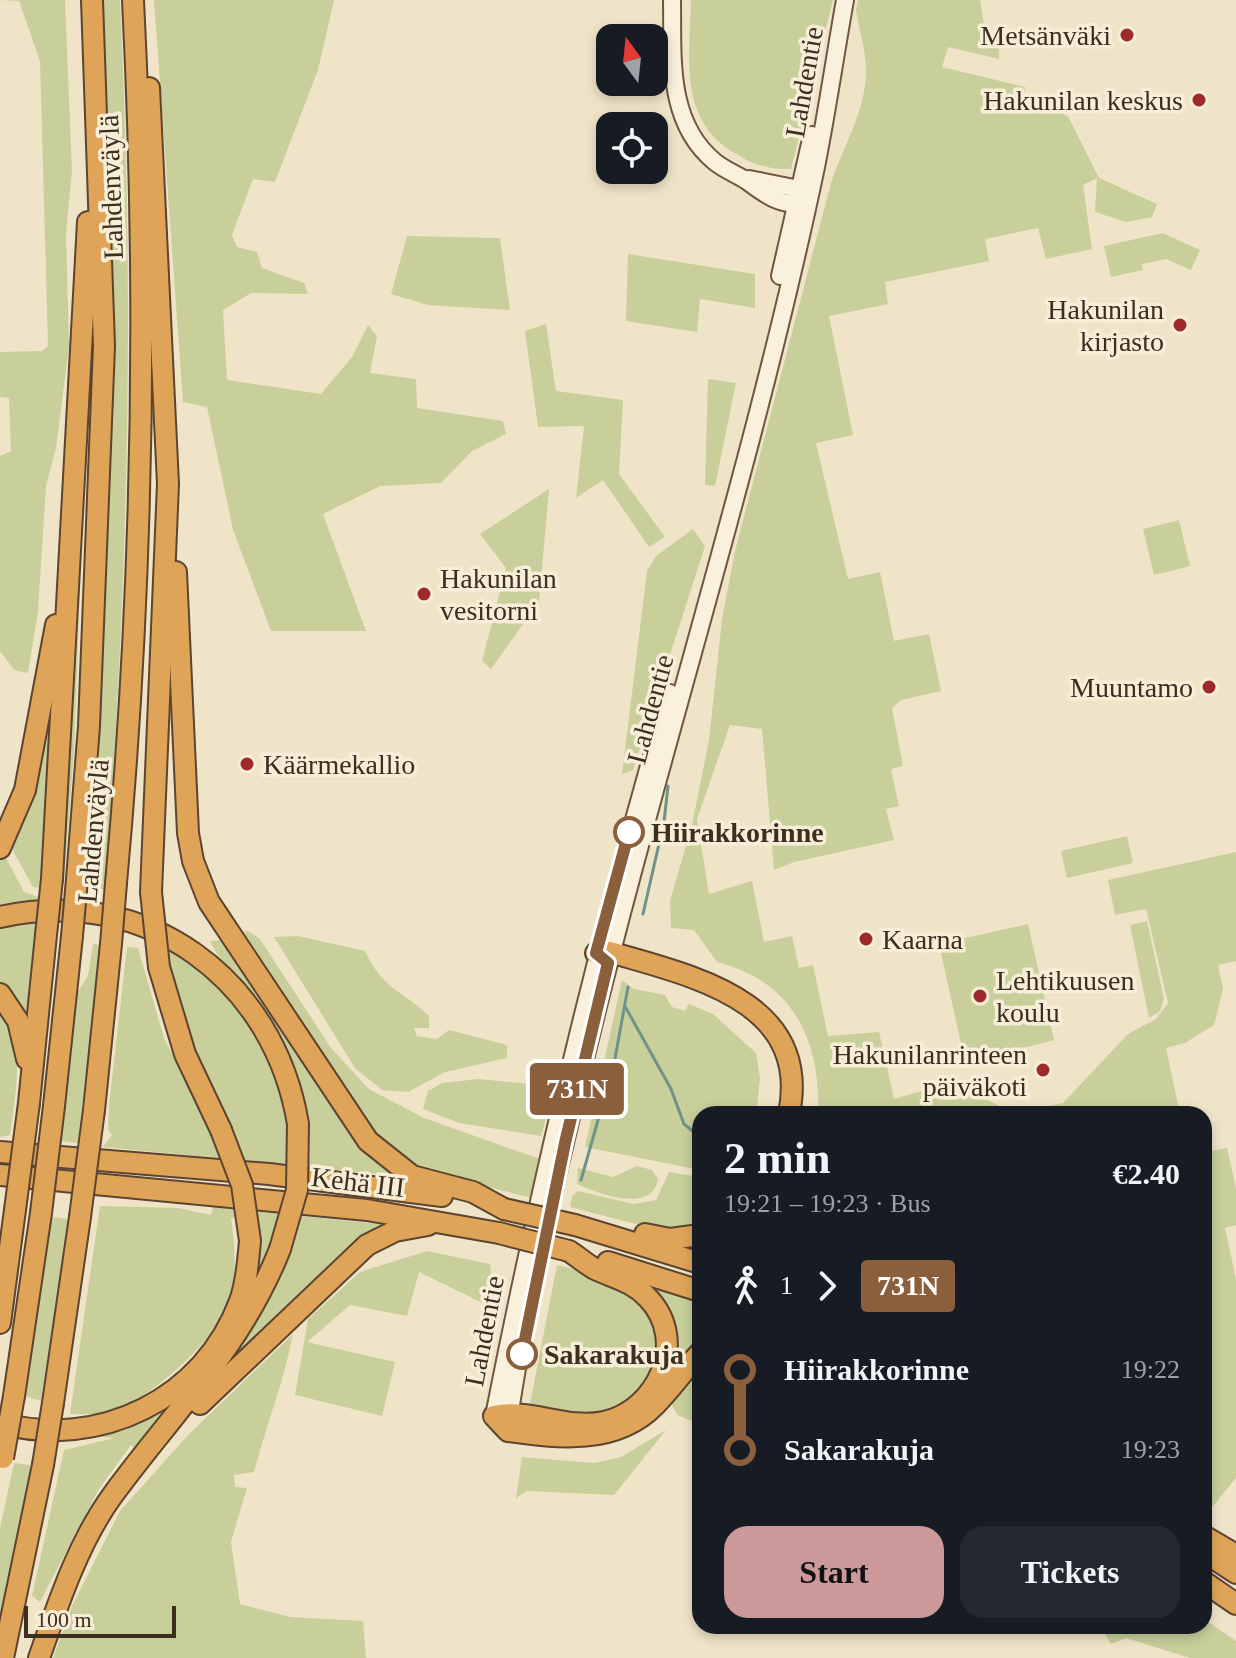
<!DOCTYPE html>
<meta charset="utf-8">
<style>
:root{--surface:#171b24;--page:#242831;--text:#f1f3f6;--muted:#9ea1a6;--accent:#cc999b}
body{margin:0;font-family:"Times New Roman",serif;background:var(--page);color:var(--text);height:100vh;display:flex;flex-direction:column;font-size:30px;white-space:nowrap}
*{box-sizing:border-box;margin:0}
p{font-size:26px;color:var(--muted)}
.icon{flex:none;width:44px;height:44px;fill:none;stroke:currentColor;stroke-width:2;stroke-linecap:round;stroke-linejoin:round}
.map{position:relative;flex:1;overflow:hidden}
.panel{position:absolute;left:692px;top:1106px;width:520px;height:528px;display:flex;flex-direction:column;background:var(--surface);border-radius:24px;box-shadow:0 4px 12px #0003}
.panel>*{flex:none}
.badge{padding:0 16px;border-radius:6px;font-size:28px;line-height:52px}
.needle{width:52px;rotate:345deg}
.tools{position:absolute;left:596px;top:24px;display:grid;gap:16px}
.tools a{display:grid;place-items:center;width:72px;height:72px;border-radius:16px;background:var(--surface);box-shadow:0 4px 12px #0003;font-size:40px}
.scale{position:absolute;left:24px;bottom:20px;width:152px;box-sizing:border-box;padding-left:8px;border:4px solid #3d2e20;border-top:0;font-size:22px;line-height:28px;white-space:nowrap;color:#3d2e20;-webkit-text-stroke:6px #f7eed8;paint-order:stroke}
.map>.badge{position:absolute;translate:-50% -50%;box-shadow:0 0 0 4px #fff}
.legs{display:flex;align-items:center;gap:12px;height:88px;padding:0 32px;font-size:26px}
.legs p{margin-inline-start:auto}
.head{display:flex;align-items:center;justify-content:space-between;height:136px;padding:0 32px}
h1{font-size:44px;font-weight:700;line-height:60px}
.cta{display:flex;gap:16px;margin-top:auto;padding:16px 32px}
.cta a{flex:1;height:92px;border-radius:24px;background:var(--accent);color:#111;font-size:32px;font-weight:700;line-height:92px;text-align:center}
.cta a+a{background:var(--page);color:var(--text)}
ul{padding:0 32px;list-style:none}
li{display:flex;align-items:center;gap:28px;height:80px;font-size:30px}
li i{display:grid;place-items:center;width:12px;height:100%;margin:0 10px;background:currentColor}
li i::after{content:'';width:20px;height:20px;margin:-10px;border:6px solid;border-radius:50%;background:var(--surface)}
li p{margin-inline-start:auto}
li:first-child i{background:linear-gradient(#0000 50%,currentColor 0)}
li:last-child i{background:linear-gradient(currentColor 50%,#0000 0)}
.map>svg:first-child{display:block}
.green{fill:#c9cf9b}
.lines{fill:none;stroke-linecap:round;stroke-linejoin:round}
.stream{stroke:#6f938a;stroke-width:3}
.secondary-casing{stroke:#6f573f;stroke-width:20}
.highway-casing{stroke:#5b4430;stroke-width:24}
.secondary{stroke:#faf1dc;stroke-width:16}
.highway{stroke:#e0a458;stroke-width:20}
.highway-bridge-casing{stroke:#5b4430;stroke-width:24;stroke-linecap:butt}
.highway-bridge{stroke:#e0a458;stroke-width:20}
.line-1-casing{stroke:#fff;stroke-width:18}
.line-1{stroke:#8b5e3c;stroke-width:12}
.poi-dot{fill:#9e2a2b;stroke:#f7eed8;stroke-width:3}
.stop-1-dot{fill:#fff;stroke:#8b5e3c;stroke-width:4}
.labels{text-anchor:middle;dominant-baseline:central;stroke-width:7;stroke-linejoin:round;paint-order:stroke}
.poi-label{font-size:28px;fill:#3d2e20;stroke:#f7eed8;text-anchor:end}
.street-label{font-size:28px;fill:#3d2e20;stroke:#f7eed8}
.stop-label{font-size:28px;font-weight:bold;fill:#3d2e20;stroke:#f7eed8;text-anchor:start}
</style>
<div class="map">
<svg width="1236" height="1658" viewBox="0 0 1236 1658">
<rect width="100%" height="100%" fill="#f0e4c8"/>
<g class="green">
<path d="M0 0H65L72 171 66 233 69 346 56 448 46 486 38 611 28 673 14 670 0 651V456L11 451 9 398 0 397V352L42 351 48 346 40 61 19 1Z"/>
<path d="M102 0H120C135 298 128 592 105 889H89L88 875C109 583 114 292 102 0Z"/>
<path d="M154 0H334L318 70 275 182 253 179 232 235 237 247 257 252 262 268 304 283 308 294 251 293 223 310 227 380 321 394 352 357 368 325 377 336 370 373 416 379 417 408 503 421 506 434 472 451 441 483 380 486 323 514 366 631H271L233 530 207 407 183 402Z"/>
<path d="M691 0H833L791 169C766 170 749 163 728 149 678 114 690 54 691 0Z"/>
<path d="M858 0H980L985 31 999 49V59L948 47 942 67 1025 87 1024 97 1068 116 1099 178 1157 204 1152 217 1126 222 1095 212 1097 178 1083 185 1092 249 1046 259 1038 228 985 239 989 261 885 282 888 304 829 316 853 435 816 443 848 579 880 572 894 641 929 634 941 691 901 700 892 708 903 766 891 769 899 806 886 809 894 840 794 862 774 870 762 729 730 725 697 819 709 894 752 881 764 942 792 936 799 968 813 965 828 1036 879 1032 894 1099 953 1082 1015 1114 1063 1103 1128 1034 1156 1019 1168 1003 1146 909 1115 915 1108 880 1236 852V961L1218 965 1223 989 1214 1025 1185 1043 1166 1048 1180 1114H818C821 1039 792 981 717 962L694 930 671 928 670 901 692 825 709 740 722 619 735 551 831 183C843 146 866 111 866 71 866 51 859 29 856 10Z"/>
<path d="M1163 233 1200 250 1191 270 1166 259 1142 264 1143 270 1111 277 1104 246Z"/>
<path d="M407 236 500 238 510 310 428 305 391 294Z"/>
<path d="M628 254 755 274V308L700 299 697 332 626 321Z"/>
<path d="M546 324 556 391 623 400 619 474 665 537 649 547 603 480 576 498 584 426 538 427 525 331Z"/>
<path d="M708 379 736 383 715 486 705 485Z"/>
<path d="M85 453 74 751 64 882 58 880Z"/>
<path d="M549 489 539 602 491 669 482 661 506 568 480 534Z"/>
<path d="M1179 520 1190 566 1154 575 1143 529Z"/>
<path d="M693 529 705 546 633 770 622 774 647 571 656 556Z"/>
<path d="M58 663 41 888 33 887 11 847Z"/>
<path d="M1127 836 1133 863 1067 878 1061 851Z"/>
<path d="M5 856 24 892 38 897V902L0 909V860Z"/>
<path d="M41 918 30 1029 0 987V922Z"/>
<path d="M1147 921 1164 999 1160 1011 1149 1018 1130 925Z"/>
<path d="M1028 924 1054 1040 965 1062 939 944Z"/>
<path d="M248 931 260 939 331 1048 369 1089 424 1118 540 1159 532 1198 414 1168 371 1132 241 932Z"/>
<path d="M298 936 365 951C384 991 401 989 429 1016V1028H414L417 1036 437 1039 449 1030 507 1045V1058L445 1072 408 1092 382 1090 355 1068 274 937Z"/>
<path d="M224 940 397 1176 103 1147 112 1135 108 1130 109 1105 127 947 138 948 164 1038 216 1139 182 1028 163 941 223 984 299 1090C289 1062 279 1034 263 1010 246 984 224 970 210 941Z"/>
<path d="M93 944 101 945 78 1143 60 1141 75 996 88 976Z"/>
<path d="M622 980 634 989 665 995 672 1007 685 1011 689 1004 713 1014 756 1053 760 1078 757 1107 749 1114H700V1170L585 1147Z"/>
<path d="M0 1006C27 1040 15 1096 10 1135L0 1137Z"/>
<path d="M478 1079 555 1086 541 1136 459 1123 423 1109 428 1091 442 1083Z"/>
<path d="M1227 1148 1236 1188V1225L1225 1228 1236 1279V1478L1213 1506 1204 1503V1152Z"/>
<path d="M637 1166 652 1170 658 1179C653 1214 599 1194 577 1184L578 1168 613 1177Z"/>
<path d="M669 1172 700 1177V1228L647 1227 570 1207 572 1196 578 1191 634 1204 656 1200Z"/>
<path d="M100 1206 178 1208 211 1215 213 1207 388 1225 356 1245 219 1378 261 1309 296 1225 284 1223 244 1314 220 1352 138 1451 131 1445 99 1489 40 1602 32 1596 64 1450 115 1438 90 1436C194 1413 258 1324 258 1220L231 1218C235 1246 237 1270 230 1298 222 1335 154 1395 119 1409 103 1416 86 1414 70 1414Z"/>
<path d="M51 1217 69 1219 41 1401 24 1396Z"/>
<path d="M427 1251 490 1264 495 1309 419 1272 407 1316 350 1305 307 1342 395 1362 382 1416 295 1395 308 1319 360 1272Z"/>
<path d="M557 1265C579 1271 608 1275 627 1287 681 1322 660 1399 602 1415 582 1420 550 1411 529 1409Z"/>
<path d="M642 1283 700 1302V1348L659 1394 670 1364Z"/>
<path d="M293 1334C284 1381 266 1426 254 1472L234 1475 235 1487 247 1488 231 1542 240 1604 290 1617 363 1621 366 1658H53L72 1606 120 1511 188 1435Z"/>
<path d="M700 1375V1424L677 1415 670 1401Z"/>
<path d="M666 1430 614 1495 527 1491 516 1498 522 1457 594 1463 621 1457Z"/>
<path d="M14 1463 31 1465 0 1620V1528Z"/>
<path d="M1204 1619 1236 1641V1658H1190L1126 1638 1111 1644 1105 1634 1113 1626H1204Z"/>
</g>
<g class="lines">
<g class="stream">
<path d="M643 914 664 822 668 786"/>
<path d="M626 1008 671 1089 684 1124 700 1137"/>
<path d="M581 1180 614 1064 628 987"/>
</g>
<defs>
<g id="secondary">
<path d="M672 0C673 56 666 122 715 162 725 170 736 174 747 181 763 193 782 208 803 202"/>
<path d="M749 179 799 189 805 196"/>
<path d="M780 276 812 135"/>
<path d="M494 1416C542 1172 600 931 670 693"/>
<path d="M508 1425C525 1307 554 1188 582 1072 654 769 752 472 816 167 827 112 835 56 845 0"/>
</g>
<g id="highway">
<path d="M149 88 168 484 151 892"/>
<path d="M176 572 188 833 193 861 209 902 368 1141 412 1176 473 1192 504 1209"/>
<path d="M0 848 25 790 56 625"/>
<path d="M52 879 88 222"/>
<path d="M77 879 89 726 104 346 92 0"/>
<path d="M116 883C143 590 148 295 133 0"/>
<path d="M0 917C146 884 274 979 298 1124"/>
<path d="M596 953 610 952C691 976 812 1000 789 1114"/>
<path d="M159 967 185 1054 221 1130"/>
<path d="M0 994 18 1021 27 1059"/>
<path d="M29 1103 46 935"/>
<path d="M54 1106 72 936"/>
<path d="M94 1110 111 944"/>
<path d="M0 1152 269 1174 442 1196"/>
<path d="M0 1175 367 1210 499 1233"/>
<path d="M575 1225 700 1263"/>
<path d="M645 1234 670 1239 700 1235"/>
<path d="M569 1251C577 1256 586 1264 595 1269 614 1278 632 1281 648 1298 689 1341 658 1410 604 1422 567 1430 530 1408 494 1416L508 1431C558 1438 616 1445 655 1405 671 1389 684 1370 700 1353"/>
<path d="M608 1262 700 1291"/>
<path d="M0 1323 15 1210"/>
<path d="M14 1396 41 1213"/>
<path d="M53 1403 80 1217"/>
<path d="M200 1404 367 1245 395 1231 428 1225"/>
<path d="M0 1423C99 1450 204 1399 240 1301 247 1282 248 1261 250 1241"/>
<path d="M1204 1536 1236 1555"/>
<path d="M1204 1552 1236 1573"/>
<path d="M1204 1582 1236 1604"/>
<path d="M3 1658 43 1465"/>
<path d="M39 1658C58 1604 78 1543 112 1496 173 1412 241 1348 280 1249"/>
</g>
</defs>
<use href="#secondary" class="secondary-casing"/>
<use href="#highway" class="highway-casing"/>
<use href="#secondary" class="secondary"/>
<use href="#highway" class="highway"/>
<defs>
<g id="highway-bridge">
<path d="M151 892 159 967"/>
<path d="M46 935 52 879"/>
<path d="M72 936 77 879"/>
<path d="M111 944 116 883"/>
<path d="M221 1130 242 1185 250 1241"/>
<path d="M504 1209 575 1225"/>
<path d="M15 1210 29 1103"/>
<path d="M41 1213 54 1106"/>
<path d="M80 1217 94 1110"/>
<path d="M499 1233 569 1251"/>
<path d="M280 1249 297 1190 298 1124"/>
<path d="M3 1458 14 1396"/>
<path d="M43 1465 53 1403"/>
</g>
</defs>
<use href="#highway-bridge" class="highway-bridge-casing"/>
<use href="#highway-bridge" class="highway-bridge"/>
</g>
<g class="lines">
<defs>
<path id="line-1" d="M522 1354 565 1143 608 963 596 953 629 832"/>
</defs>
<use href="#line-1" class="line-1-casing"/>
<use href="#line-1" class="line-1"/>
</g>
<g class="poi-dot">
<circle cx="1127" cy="35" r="8"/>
<circle cx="1199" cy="100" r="8"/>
<circle cx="1180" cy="325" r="8"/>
<circle cx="424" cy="594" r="8"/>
<circle cx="1209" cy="687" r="8"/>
<circle cx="247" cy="764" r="8"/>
<circle cx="866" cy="939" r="8"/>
<circle cx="980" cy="996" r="8"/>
<circle cx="1043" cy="1070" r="8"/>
</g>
<g class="stop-1-dot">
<circle cx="629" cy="832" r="14"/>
<circle cx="522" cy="1354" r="14"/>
</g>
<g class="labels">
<g class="poi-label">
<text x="1111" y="35">Metsänväki</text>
<text x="1183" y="100">Hakunilan keskus</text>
<text x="1164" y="309">Hakunilan<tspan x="1164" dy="32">kirjasto</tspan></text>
<text x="440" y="578" text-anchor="start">Hakunilan<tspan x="440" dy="32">vesitorni</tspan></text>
<text x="1193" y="687">Muuntamo</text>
<text x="263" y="764" text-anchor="start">Käärmekallio</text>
<text x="882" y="939" text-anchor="start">Kaarna</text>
<text x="996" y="980" text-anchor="start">Lehtikuusen<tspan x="996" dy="32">koulu</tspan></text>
<text x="1027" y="1054">Hakunilanrinteen<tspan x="1027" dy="32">päiväkoti</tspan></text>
</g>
<g class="street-label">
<text transform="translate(804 82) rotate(-80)">Lahdentie</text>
<text transform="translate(111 187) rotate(-92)">Lahdenväylä</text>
<text transform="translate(650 709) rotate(-75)">Lahdentie</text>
<text transform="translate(93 831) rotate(-85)">Lahdenväylä</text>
<text transform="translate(358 1182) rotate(7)">Kehä III</text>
<text transform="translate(484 1331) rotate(-79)">Lahdentie</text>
</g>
<g class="stop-label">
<text x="651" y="832">Hiirakkorinne</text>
<text x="544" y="1354">Sakarakuja</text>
</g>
</g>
</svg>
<div class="tools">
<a><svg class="needle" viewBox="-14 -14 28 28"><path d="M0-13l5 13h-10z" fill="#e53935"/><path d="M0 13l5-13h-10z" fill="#9ea1a6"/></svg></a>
<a><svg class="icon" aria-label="locate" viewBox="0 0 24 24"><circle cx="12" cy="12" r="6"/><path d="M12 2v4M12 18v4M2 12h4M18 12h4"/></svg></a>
</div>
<div class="scale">100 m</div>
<b class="badge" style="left:577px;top:1089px;background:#8b5e3c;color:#fff">731N</b>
<section class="panel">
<div class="head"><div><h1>2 min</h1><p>19:21 – 19:23 · Bus</p></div><b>€2.40</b></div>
<div class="legs"><svg class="icon" aria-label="walk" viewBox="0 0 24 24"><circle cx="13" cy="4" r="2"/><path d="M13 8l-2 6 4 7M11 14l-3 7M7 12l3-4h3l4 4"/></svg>1<svg class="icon" aria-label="forward" viewBox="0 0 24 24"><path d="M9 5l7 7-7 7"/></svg><b class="badge" style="background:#8b5e3c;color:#fff">731N</b></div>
<ul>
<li><i style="color:#8b5e3c"></i><b>Hiirakkorinne</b><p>19:22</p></li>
<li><i style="color:#8b5e3c"></i><b>Sakarakuja</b><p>19:23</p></li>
</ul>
<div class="cta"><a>Start</a><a>Tickets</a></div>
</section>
</div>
